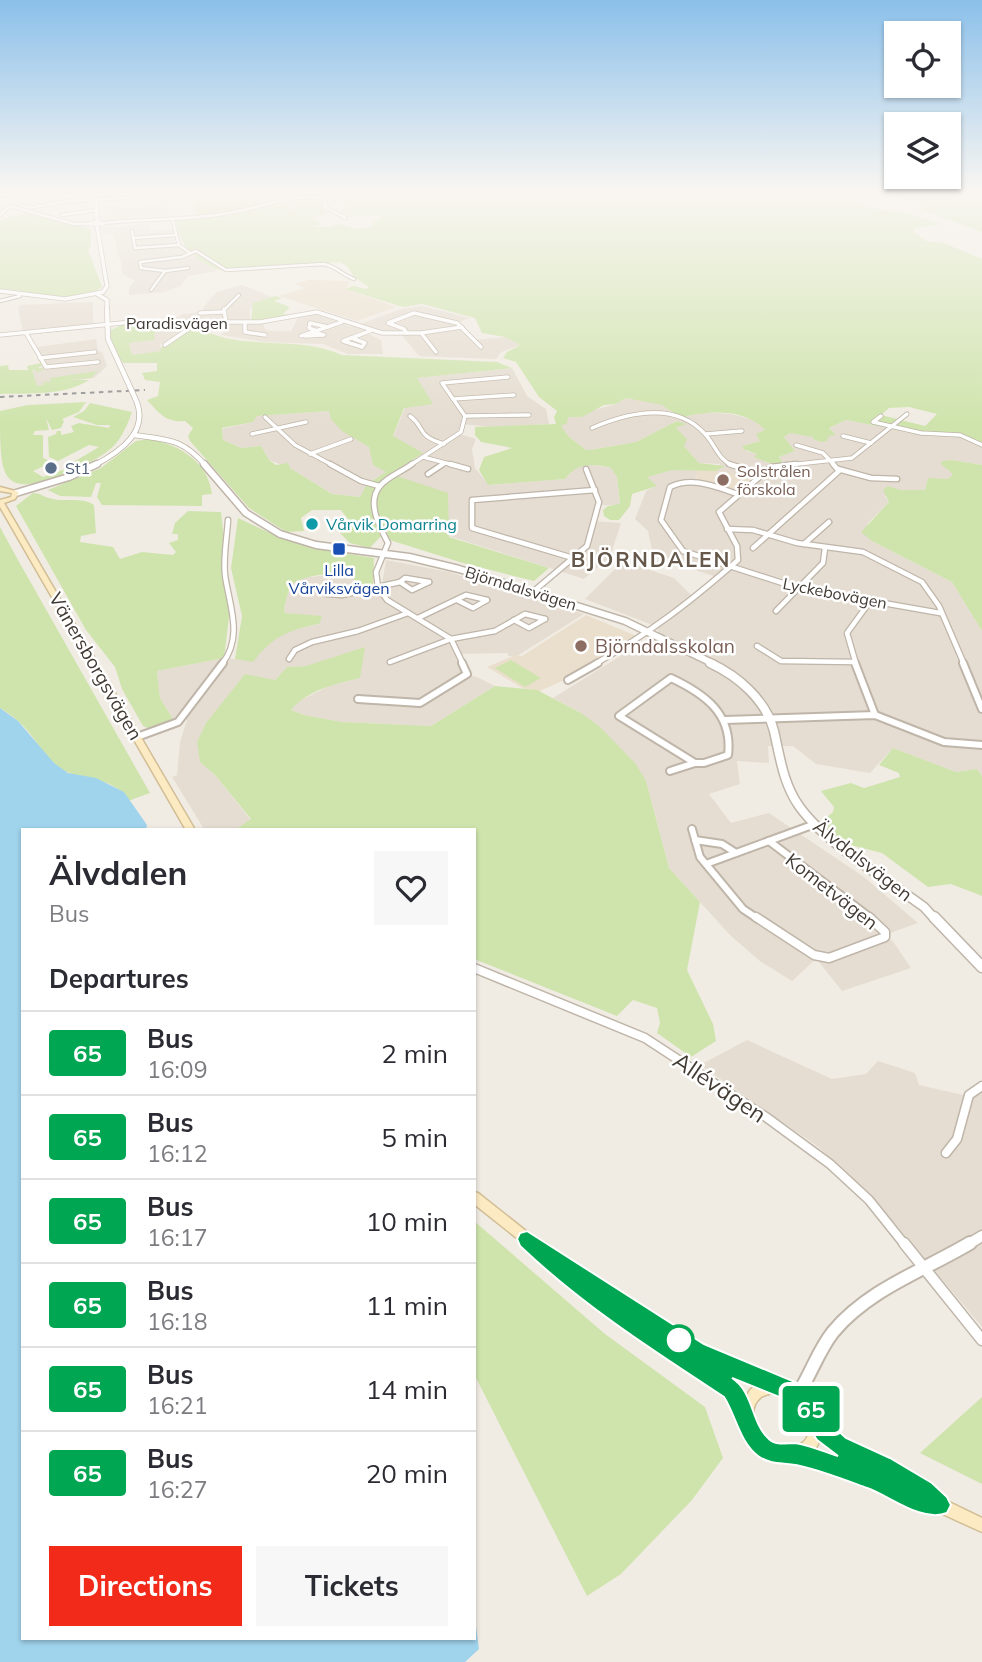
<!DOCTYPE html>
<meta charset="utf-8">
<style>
:root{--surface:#fff;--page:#f7f7f7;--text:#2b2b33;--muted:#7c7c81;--line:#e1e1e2;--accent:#f12a1a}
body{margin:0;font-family:Mulish,sans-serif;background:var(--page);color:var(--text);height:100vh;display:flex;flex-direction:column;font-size:26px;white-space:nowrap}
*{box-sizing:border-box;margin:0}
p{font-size:23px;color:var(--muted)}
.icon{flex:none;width:38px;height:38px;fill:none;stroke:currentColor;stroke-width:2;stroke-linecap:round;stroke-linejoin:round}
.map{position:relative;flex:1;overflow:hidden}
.panel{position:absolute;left:21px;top:828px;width:455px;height:812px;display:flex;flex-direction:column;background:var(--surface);border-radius:0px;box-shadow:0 2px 5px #0004}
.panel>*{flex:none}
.badge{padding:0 14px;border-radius:5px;font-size:24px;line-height:46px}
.controls{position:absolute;left:884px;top:21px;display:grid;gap:14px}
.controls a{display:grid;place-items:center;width:77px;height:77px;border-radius:0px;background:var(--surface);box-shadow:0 2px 5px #0004;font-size:35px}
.map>.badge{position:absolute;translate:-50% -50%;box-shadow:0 0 0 4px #fff}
h2{padding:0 28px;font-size:26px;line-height:63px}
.round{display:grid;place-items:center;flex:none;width:74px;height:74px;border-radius:0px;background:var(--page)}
.headline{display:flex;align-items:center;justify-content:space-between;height:119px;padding:0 28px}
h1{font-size:33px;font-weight:700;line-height:52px}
.button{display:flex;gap:14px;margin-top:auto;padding:14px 28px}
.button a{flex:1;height:80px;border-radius:0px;background:var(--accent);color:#fff;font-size:28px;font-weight:700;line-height:80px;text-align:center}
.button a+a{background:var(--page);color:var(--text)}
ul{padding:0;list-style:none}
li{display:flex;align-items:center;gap:21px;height:84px;padding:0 28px;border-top:2px solid var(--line)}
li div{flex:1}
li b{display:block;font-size:26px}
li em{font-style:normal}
li .badge{min-width:77px;font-weight:700;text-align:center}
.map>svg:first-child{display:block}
.residential{fill:#e5ddd1}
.education{fill:#eadfcd}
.green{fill:#cfe4ad;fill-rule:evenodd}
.water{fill:#a0d3ec}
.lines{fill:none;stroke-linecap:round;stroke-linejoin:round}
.minor-far5-casing{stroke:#bfb5a9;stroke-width:4.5}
.minor-far4-casing{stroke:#bfb5a9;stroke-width:5}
.minor-far3-casing{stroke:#bfb5a9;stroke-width:7}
.minor-far2-casing{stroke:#bfb5a9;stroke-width:10}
.minor-far1-casing{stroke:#bfb5a9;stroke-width:11}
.minor-casing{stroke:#bfb5a9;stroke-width:13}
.tertiary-far5-casing{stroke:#bfb5a9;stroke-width:5}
.tertiary-far4-casing{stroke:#bfb5a9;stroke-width:6}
.tertiary-far3-casing{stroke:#bfb5a9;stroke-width:9}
.tertiary-far2-casing{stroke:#bfb5a9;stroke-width:11}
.tertiary-far1-casing{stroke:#bfb5a9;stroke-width:13}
.tertiary-casing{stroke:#bfb5a9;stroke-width:16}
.secondary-casing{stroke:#d2be96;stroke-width:3}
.minor-far5{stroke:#fff;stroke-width:2.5}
.minor-far4{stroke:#fff;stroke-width:3.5}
.minor-far3{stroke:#fff;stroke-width:4.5}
.minor-far2{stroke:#fff;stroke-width:6}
.minor-far1{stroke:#fff;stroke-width:8}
.minor{stroke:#fff;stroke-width:10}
.tertiary-far5{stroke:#fff;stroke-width:3.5}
.tertiary-far4{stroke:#fff;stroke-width:4.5}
.tertiary-far3{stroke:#fff;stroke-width:6}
.tertiary-far2{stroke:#fff;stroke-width:8}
.tertiary-far1{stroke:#fff;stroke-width:10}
.tertiary{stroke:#fff;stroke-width:12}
.secondary{fill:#fceac2;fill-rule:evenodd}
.rail{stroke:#939393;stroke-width:2;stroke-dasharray:4.5 4.5;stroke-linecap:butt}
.tertiary-bridge-casing{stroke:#bfb5a9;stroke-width:6;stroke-linecap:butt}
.tertiary-bridge{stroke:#fff;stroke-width:4.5}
.line{fill:#00a651;stroke:#fff;stroke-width:2;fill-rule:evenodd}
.service-dot{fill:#5c6f8a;stroke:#fff;stroke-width:2.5}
.education-dot{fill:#8d6e63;stroke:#fff;stroke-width:2.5}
.culture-dot{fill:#0f9aa8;stroke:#fff;stroke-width:2.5}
.transit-dot{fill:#1a4fb4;stroke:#fff;stroke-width:2.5}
.stop-dot{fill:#fff;stroke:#00a651;stroke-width:3.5}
.labels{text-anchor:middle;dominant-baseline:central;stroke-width:5;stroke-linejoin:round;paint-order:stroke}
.far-street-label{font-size:16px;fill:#423b34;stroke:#fff}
.far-service-label{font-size:16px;fill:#4e5e75;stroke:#fff;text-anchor:start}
.far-education-label{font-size:16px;fill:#785e54;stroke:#fff;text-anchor:start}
.far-culture-label{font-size:16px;fill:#0d838f;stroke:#fff;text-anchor:start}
.far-transit-label{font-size:16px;fill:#164399;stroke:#fff}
.education-label{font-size:19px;fill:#785e54;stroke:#fff;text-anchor:start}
.street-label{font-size:19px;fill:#423b34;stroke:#fff}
.far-district-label{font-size:21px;font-weight:bold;letter-spacing:2px;fill:#65584b;stroke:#fff}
.near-street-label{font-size:23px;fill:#423b34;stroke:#fff}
</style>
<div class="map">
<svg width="982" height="1662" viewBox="0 0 982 1662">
<rect width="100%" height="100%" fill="#f1ece3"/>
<g class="residential">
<path d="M149 224 150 231 172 229 179 247 218 271 188 276 180 286 164 292 129 295V289L135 280 122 274V262L118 256 114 234H103L102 228Z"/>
<path d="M242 285 272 297 250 309V323L264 322V328L269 331H291L298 318 315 314 352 327 401 309 422 306 470 318 457 323 473 340 505 337 520 345 501 352 496 359 419 356 400 333 378 330 369 334 381 340 383 354H348L323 344 265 342 221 335 230 323H194L160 345 161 351 132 355 129 343 154 340 153 335 175 318 183 314 202 312 205 305 217 292Z"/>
<path d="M93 302V324L23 332 18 308 20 305Z"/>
<path d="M96 339 98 351 102 352 107 366 94 378 37 386 32 370 47 366 37 347Z"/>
<path d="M512 368 527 396 546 409 549 424 492 427 461 424 457 433 476 439 472 449 475 468 489 485 565 479 574 469 587 464 611 468 617 477 620 505H597L593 521 621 523 610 557 584 579 449 536 390 474 422 453 393 437 417 378Z"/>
<path d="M626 398 662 404 681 418 703 412 731 414 758 421 765 430 759 433 760 441 743 446 746 451 758 454 755 457 769 463H782L779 457 795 451 784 437 790 433 829 436 835 434 829 428 846 420 914 433 959 436 982 448V465L952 460 954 474 948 479H928L925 490H900L885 496 889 502 867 524 872 541 952 582 982 631V776L977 769 956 772 893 748 870 773 816 764 793 746H768L769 763 737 761 740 784 709 794 731 823 769 813 864 877 918 923 828 955H820L792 981 761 962 730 935 669 868 646 781 581 713 553 698 659 632 655 626 585 599 623 561 674 578 694 598 717 577 682 566 652 550 648 531 635 519 646 491 656 486 646 477 673 470H698L695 483 739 496 758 480 716 471 720 464 699 463 684 446 676 428 684 424 677 421 636 442 590 450H586L563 432 560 426 568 417 616 404Z"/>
<path d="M329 411 353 437 369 447 374 465 387 472 367 484 361 497 332 494 290 468 269 460 261 446 241 448 223 440 222 429 253 422 257 416Z"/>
<path d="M386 560 449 572 584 614 517 656H509L507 653 455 654 463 674 477 677 495 686 431 726 342 722 304 715 291 710 299 701 329 686 360 678 306 666 287 667 200 762 215 775 251 820 236 829H204L172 777 177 775 180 742 187 720 173 719 160 698 157 671 224 658 253 661 267 643 291 630 319 624 300 615 285 613 284 609 290 585 302 578 338 574H350L361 588 382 584Z"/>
<path d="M892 940 911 968 842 991 819 962Z"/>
<path d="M747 1040 832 1079 866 1074 878 1061 915 1073 919 1085 972 1097 982 1093V1327L870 1194 817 1146 700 1065Z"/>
</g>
<g class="education">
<path d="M167 203 170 216 106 220V207L126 208Z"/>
<path d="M309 280 350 281 345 289 396 307 357 321 279 296 305 288 295 284Z"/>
<path d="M698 469 728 472 751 479 738 490 732 491 696 480Z"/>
<path d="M586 615 639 637 571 677 540 691 522 688 487 667 515 655 522 656Z"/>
</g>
<g class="green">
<path d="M171 189H265L266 205 288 203 289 211 301 204 290 197 308 196 310 189H982V232L919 209 928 206C902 197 881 195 855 201L870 208 907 213 941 224 916 228 913 231 926 241 944 243 982 259V448L959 436 914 433 846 420 829 428 836 435 829 436 827 441 821 442 813 439V437L790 433 784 437 795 451 779 457 783 463H769L754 457 757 454 743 449V446L760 441 756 434 765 430C746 408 706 410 681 418L662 405 626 398 616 404 604 405 582 417H568L567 423 561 426 568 436 586 450H590L636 442 677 421 686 424 676 428 687 439 684 446 699 463 725 466 716 471 673 470 647 477 657 486 632 494 630 506 619 520H610L604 516 603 510 608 506 620 504 617 477 611 468C592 463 577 463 565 479L488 485 479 470 484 457 512 448 481 442 475 435V427L556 424 554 417 557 411 539 397 516 362 503 358 507 352 520 345 505 337 482 333 475 318 422 304 403 307 345 289 353 286 366 289 369 287 354 277 347 266 340 262C325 263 222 272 216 269 192 259 180 244 175 219L210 214 195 215 196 195 172 196ZM330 202 343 203 348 207 340 211 352 217 379 215 382 218 374 221 371 227 357 229 338 224 330 227H312L323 224 312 218 330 213 323 210 322 203ZM909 407 937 414 925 426 881 415 889 408Z"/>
<path d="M26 213 91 229V247L88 250 102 287C74 308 29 289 0 289V220Z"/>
<path d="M275 296 282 298 274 301 290 307 283 314 293 315 251 321 253 303Z"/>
<path d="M124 324H170L154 334 155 340 129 343 132 355 161 351 160 348C173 344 179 332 193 331 203 329 219 337 230 339 267 346 308 339 342 355L497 362 512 368 417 378 433 404 404 408 393 436 423 453 391 474 448 493 449 537 549 568 534 581 463 563 380 537 370 548 350 543 340 533 350 522 341 510H312L301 518 304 531 286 532 249 508 190 441 188 436 193 428 185 421C166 423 159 413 147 400L158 396 160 382 145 380 142 373 157 371V363H123L111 342V330ZM329 411 331 419 342 431 369 447 373 465 386 472 367 484 360 497 332 494 290 468 288 463 276 465 269 460 261 446 241 448 223 440 222 428 253 422 257 416Z"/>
<path d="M41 363 42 366 37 368 45 369 38 372 32 369 37 386 55 382 43 384V382L51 381 50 378 98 371 91 378 68 380H89C64 396 29 393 0 394V366L8 365 9 370H28L27 366Z"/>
<path d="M86 402 79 412 62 419 64 421 61 428 52 430 46 418 49 430 35 431 33 435H43V458L53 462 33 471 43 477 63 470 71 472C0 499 0 482 0 411L28 405Z"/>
<path d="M90 403 132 412C120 445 112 451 81 467L70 464 99 447 89 445 58 461 49 457 48 437 56 434 57 431H61V435L74 432 71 426 79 423 109 428 110 425H97L73 417 84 411Z"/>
<path d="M150 439C179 445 208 461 212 494L202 495V506L102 505 97 497 101 483H96L91 497 60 496 48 490 101 468 136 441Z"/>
<path d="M952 460 982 465V631L952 582 872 541 861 532 889 502 883 490 888 486 900 490H925L928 478 948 479 953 474 941 464 942 461Z"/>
<path d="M33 493C40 493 42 496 49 498 64 503 81 496 94 505L96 533 81 536 80 542 113 547 120 559 142 552 173 555 176 552 169 543 178 540V534H172L175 523 188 511 221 512 224 538 222 577 230 609 224 658 157 671 160 698 173 719 163 726 150 729 143 726 122 689 115 667 86 630 16 506Z"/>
<path d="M238 518 276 536 313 548 374 558 373 586 361 588 350 574C330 573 307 574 290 585L284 609 285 613 322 616 319 624C288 630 272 637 253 662L235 659 242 616 231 568Z"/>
<path d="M0 527 18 560 150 793 128 801C117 778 88 781 67 772 45 762 36 736 18 721 13 716 6 712 0 708Z"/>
<path d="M365 647 360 678C336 684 307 690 291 710L304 715 342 722 431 726 495 686 537 690 581 713 600 727 635 763 646 781 669 868 700 902 687 970 713 1024 716 1041 691 1057 657 1033 660 1023 657 1008 633 1000 617 1016 474 959V830L236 829 251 819 215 775 200 762 197 742 206 723 245 674 275 680 287 667 306 666Z"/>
<path d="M511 660 541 678 525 687 495 668Z"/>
<path d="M893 748 956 772 977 769 982 776V896L951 884 928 887 882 853 846 844 820 823 833 812 834 807 821 791 851 783 864 788 900 777 899 773 879 765Z"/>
<path d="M474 1221 605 1334 705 1407 723 1458 692 1500 621 1574 587 1596 474 1374Z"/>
<path d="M982 1397V1484L920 1453Z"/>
</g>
<path class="water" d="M0 708 18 721 54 763 68 773 96 778 124 792 147 825 146 830H23V1638H474V1612L479 1649 465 1662H0Z"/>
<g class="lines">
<defs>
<g id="minor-far5">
<path d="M166 189 167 197"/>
<path d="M0 195 108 189"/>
<path d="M22 205 28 208 68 201 126 198"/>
<path d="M10 206 74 224H90"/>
<path d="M0 215 10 206"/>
<path d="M62 215 97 210"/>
<path d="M172 218 179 245 190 253"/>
<path d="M104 223C143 219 184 220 223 214 258 209 288 194 324 198L325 207 346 218"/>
<path d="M132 231 135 248 179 245"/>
<path d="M133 238 175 235"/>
<path d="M188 268 165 271 141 268 140 262 182 257 196 251 226 270 323 264C335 265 342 275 354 279"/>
<path d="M151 290 165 271"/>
<path d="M0 301 20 296"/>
<path d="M223 311 239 295"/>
</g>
<g id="minor-far4">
<path d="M224 309 226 323"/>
<path d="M200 313 223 312"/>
<path d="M245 323V332L265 335"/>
<path d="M317 331 309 328 310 323 328 327"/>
<path d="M26 333 46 367 98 362"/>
<path d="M407 333 404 329 388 323 414 313 457 323 481 347"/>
<path d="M421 333 436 352"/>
<path d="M0 335 132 322H260L317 312 382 333H421L462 327"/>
<path d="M301 336 342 322"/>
<path d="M305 336 324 335 314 332"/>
<path d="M352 338 365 343 362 347"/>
<path d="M165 345 194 325"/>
<path d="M362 347 343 341 370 331"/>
<path d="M40 358 95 352"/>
<path d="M453 399 514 395"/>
<path d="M410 416C426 428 415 435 444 444"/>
<path d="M465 416 442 383 508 377"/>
<path d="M465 416 529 415"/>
<path d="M881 416 873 422 921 433 960 435 982 445"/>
<path d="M265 417 295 445 334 466"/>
<path d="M592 428C627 413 675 401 705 434 716 446 717 458 733 466"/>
<path d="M252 434 306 422"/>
<path d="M706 434 742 431"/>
<path d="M843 436 871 443"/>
<path d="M796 445 823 453 835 466"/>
<path d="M310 454 351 439"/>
<path d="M423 457 457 466"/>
<path d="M409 466 461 432 465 416"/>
<path d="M440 466 445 463"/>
<path d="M780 466 852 458 907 414"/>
</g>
<g id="minor-far3">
<path d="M330 464 361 481 379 486"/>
<path d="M412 464C403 471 387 477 380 486 366 502 380 528 388 543L376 572 378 587 387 600 451 639 463 664"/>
<path d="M450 464 468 469"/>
<path d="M729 464 761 474"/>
<path d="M838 469 871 478 897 479"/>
<path d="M428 474 443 464"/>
<path d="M738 494C715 487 693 476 670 487L661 520 683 551 798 588 940 613"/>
<path d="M727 529 753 530 797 543 863 552 922 582 939 606 964 664"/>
<path d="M804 544 829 522"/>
<path d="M753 548 839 471 833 464"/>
<path d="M573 558 472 528V500L595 490"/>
<path d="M400 582 412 590 429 582"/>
<path d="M534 591 587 546 599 502 586 469"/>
<path d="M327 594 342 595 400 582 405 578 429 582"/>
<path d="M457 600 473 608 487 600"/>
<path d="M776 611 823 563 825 548"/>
<path d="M418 618 466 595 487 600"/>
<path d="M514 620 529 628 545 619"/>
<path d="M757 646 781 661 855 662"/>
<path d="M289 659 295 650 312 642 358 631 408 613"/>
<path d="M390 662 451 639 495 631 525 614 545 619"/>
<path d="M222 664C244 636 229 605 225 575 223 557 227 537 228 520"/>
<path d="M595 664C651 632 689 603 738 560L737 546 719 512 771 467 796 464"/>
<path d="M856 664 847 633 871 600"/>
</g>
<g id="minor-far2">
<path d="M855 663 875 715"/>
<path d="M963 663 982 709"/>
<path d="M671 678C705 694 733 714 728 755L704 763H695L619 716Z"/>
<path d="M568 680 598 663"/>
<path d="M358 699 420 703 467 674 462 663"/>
<path d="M725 720 875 715 944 742 982 745"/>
<path d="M137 737 178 722 223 663"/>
<path d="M670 771 695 763"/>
<path d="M692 829 700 857 743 909 758 919"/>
<path d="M695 840 722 844 736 853"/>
<path d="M769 841 872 919"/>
<path d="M706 864 815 824"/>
</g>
<g id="minor-far1">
<path d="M756 917 814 955 829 958 885 937V932L869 917"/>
<path d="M474 968 645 1038 766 1117 830 1164 869 1200 905 1245"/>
<path d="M946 1153 957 1139 969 1095 982 1086"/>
</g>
<path id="minor" d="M904 1243 982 1340"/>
<g id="tertiary-far5">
<path d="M96 189 97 222"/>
<path d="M97 222 104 224H90Z"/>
<path d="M0 291 65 299 103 292 107 286 97 226"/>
<path d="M97 294 107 300V311"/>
</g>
<g id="tertiary-far4">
<path d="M107 309 108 339 130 387"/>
<path d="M134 435C168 440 182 438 206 466"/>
<path d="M93 466C120 452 151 431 135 398"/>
</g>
<g id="tertiary-far3">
<path d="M204 464 246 513 280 534 316 545 409 557 459 569 625 621 714 664"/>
<path d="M16 493 69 477 97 464"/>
</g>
<path id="tertiary-far2" d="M710 663C738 676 766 700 774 731 780 757 783 783 799 806 825 843 887 880 924 907L935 919"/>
<g id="tertiary-far1">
<path d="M934 917 982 967"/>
<path d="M967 1245 982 1236"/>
</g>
<path id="tertiary" d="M798 1394C811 1374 818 1351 833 1332 869 1289 923 1271 970 1243"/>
<g id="secondary">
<path d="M0 487 19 492 15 499 4 503 195 830H186L0 507V500L11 497 12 493 0 491Z"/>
<path d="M474 1192 478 1193 531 1235 702 1346 774 1380 777 1379 795 1385 807 1393 815 1405 819 1416 844 1439 911 1474 931 1488 945 1500 982 1518V1532L938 1512 916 1506 870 1484 798 1461 783 1463 765 1457 751 1444 726 1394 617 1323 558 1277 523 1243 474 1204ZM598 1293 692 1356 756 1385 750 1390 744 1400 736 1384 627 1315ZM777 1392C780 1393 784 1394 787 1395 803 1403 819 1432 801 1444 773 1464 737 1417 761 1397 766 1394 771 1394 777 1392ZM821 1438 842 1454 901 1484 872 1471 814 1452Z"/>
</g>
</defs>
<use href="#minor-far5" class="minor-far5-casing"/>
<use href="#minor-far4" class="minor-far4-casing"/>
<use href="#minor-far3" class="minor-far3-casing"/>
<use href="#minor-far2" class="minor-far2-casing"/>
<use href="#minor-far1" class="minor-far1-casing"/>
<use href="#minor" class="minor-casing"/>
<use href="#tertiary-far5" class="tertiary-far5-casing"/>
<use href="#tertiary-far4" class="tertiary-far4-casing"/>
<use href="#tertiary-far3" class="tertiary-far3-casing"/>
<use href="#tertiary-far2" class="tertiary-far2-casing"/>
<use href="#tertiary-far1" class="tertiary-far1-casing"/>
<use href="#tertiary" class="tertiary-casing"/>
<use href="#secondary" class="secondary-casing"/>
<use href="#minor-far5" class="minor-far5"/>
<use href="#minor-far4" class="minor-far4"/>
<use href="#minor-far3" class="minor-far3"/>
<use href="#minor-far2" class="minor-far2"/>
<use href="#minor-far1" class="minor-far1"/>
<use href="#minor" class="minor"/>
<use href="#tertiary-far5" class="tertiary-far5"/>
<use href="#tertiary-far4" class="tertiary-far4"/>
<use href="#tertiary-far3" class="tertiary-far3"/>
<use href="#tertiary-far2" class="tertiary-far2"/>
<use href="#tertiary-far1" class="tertiary-far1"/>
<use href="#tertiary" class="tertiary"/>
<use href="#secondary" class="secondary"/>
<path class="rail" d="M0 397 145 390"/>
<defs>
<path id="tertiary-bridge" d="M130 387 135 398"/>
</defs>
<use href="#tertiary-bridge" class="tertiary-bridge-casing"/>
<use href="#tertiary-bridge" class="tertiary-bridge"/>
</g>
<linearGradient id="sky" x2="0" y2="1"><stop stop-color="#8bc0ea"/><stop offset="0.45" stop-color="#f9f6f2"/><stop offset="1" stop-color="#f9f6f2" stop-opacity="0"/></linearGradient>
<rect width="982" height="422" fill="url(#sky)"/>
<path class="line" d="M527 1231 704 1344 807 1387 832 1425 846 1438 890 1458 932 1483 947 1497 951 1505 947 1513C922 1523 890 1496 867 1488 845 1480 822 1471 800 1466 784 1462 772 1466 758 1456 740 1443 736 1416 724 1397 652 1350 582 1305 520 1246L517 1239 520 1233ZM732 1378 792 1402 817 1440 838 1456C825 1452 809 1445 795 1443 786 1443 776 1446 769 1439 751 1423 754 1392 732 1378Z"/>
<circle class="service-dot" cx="51" cy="468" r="7"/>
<g class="education-dot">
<circle cx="723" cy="480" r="7"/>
<circle cx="581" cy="646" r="7"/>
</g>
<circle class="culture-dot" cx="312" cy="524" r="7"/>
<rect class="transit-dot" x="332" y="542" width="14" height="14" rx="3.5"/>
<circle class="stop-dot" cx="679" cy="1340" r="14"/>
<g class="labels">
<g class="far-street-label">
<text x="177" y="323">Paradisvägen</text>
<text transform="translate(521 588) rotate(17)">Björndalsvägen</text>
<text transform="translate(835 593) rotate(11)">Lyckebovägen</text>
</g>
<g class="far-service-label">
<text x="65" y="468">St1</text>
</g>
<g class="far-education-label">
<text x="737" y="471">Solstrålen<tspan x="737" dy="18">förskola</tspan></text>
</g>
<g class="far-culture-label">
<text x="326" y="524">Vårvik Domarring</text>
</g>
<g class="far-transit-label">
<text x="339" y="570">Lilla<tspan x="339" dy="18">Vårviksvägen</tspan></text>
</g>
<g class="education-label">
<text x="595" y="646">Björndalsskolan</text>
</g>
<g class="street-label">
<text transform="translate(96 666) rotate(60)">Vänersborgsvägen</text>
<text transform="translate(863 860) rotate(38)">Älvdalsvägen</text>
<text transform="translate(832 891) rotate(38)">Kometvägen</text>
</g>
<g class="far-district-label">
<text x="651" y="559">BJÖRNDALEN</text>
</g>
<g class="near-street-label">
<text transform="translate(720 1087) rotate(34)">Allévägen</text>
</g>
</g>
</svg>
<div class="controls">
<a><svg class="icon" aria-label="locate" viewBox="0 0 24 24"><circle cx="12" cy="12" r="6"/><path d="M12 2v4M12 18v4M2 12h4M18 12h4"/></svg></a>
<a><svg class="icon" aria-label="layers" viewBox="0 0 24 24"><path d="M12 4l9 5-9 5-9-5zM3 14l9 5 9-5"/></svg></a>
</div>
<b class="badge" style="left:811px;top:1409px;background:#00a651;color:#fff">65</b>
<section class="panel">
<div class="headline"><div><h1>Älvdalen</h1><p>Bus</p></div><a class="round"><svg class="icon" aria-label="heart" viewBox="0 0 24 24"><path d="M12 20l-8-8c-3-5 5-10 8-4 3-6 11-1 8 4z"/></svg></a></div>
<h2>Departures</h2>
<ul>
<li><span class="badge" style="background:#00a651;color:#fff">65</span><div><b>Bus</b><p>16:09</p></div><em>2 min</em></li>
<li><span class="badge" style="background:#00a651;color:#fff">65</span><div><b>Bus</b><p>16:12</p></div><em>5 min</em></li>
<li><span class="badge" style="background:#00a651;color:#fff">65</span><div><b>Bus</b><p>16:17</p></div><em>10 min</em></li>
<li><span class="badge" style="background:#00a651;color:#fff">65</span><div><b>Bus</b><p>16:18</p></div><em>11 min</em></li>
<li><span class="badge" style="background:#00a651;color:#fff">65</span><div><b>Bus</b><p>16:21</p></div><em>14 min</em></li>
<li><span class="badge" style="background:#00a651;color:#fff">65</span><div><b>Bus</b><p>16:27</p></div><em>20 min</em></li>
</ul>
<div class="button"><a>Directions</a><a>Tickets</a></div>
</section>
</div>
